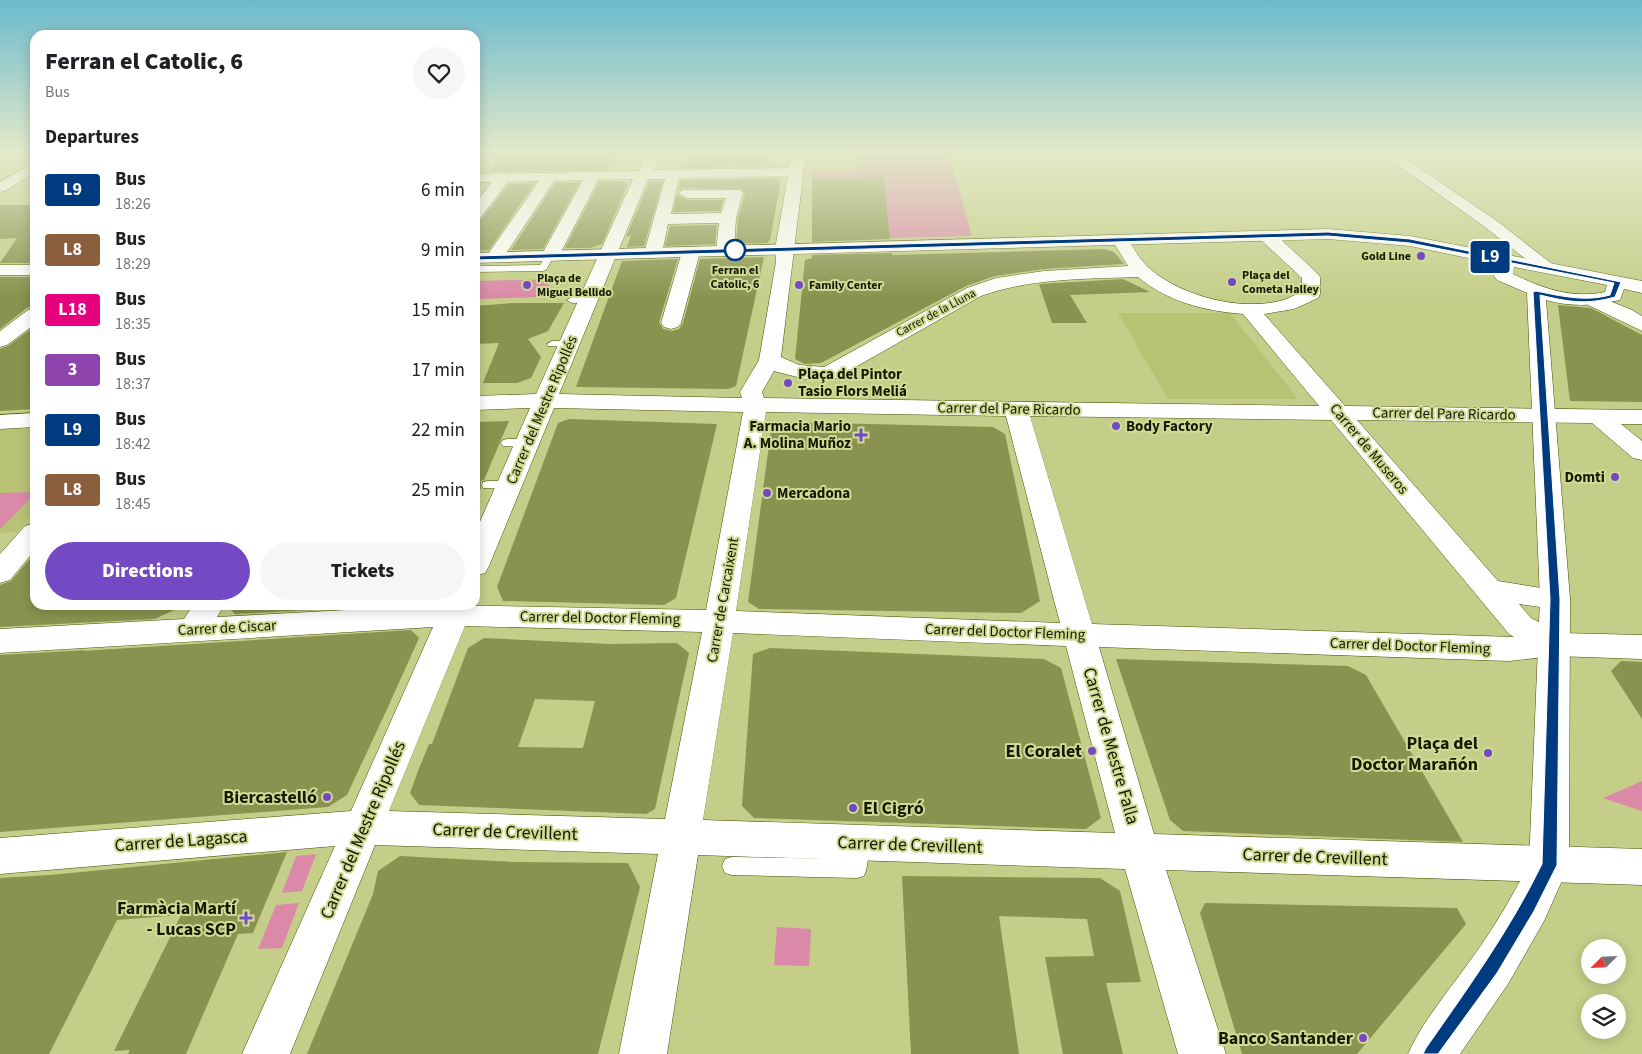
<!DOCTYPE html>
<meta charset="utf-8">
<style>
:root{--surface:#fff;--page:#f6f6f6;--text:#202124;--muted:#757577;--accent:#734ac3}
body{margin:0;font-family:"Source Sans 3",sans-serif;background:var(--page);color:var(--text);height:100vh;display:flex;flex-direction:column;font-size:19px;white-space:nowrap}
*{box-sizing:border-box;margin:0}
p{font-size:16px;color:var(--muted)}
.icon{flex:none;width:28px;height:28px;fill:none;stroke:currentColor;stroke-width:2;stroke-linecap:round;stroke-linejoin:round}
.map{position:relative;flex:1;overflow:hidden}
.side{position:absolute;left:30px;top:30px;width:450px;height:580px;display:flex;flex-direction:column;background:var(--surface);border-radius:15px;box-shadow:0 2px 12px #0003}
.side>*{flex:none}
.badge{padding:0 10px;border-radius:4px;font-size:18px;line-height:32px}
.needle{width:32px;rotate:246deg}
.buttons{position:absolute;left:1581px;top:939px;display:grid;gap:10px}
.buttons a{display:grid;place-items:center;width:45px;height:45px;border-radius:50%;background:var(--surface);box-shadow:0 2px 12px #0003;font-size:25px}
.map>.badge{position:absolute;translate:-50% -50%;box-shadow:0 0 0 2px #fff}
h2{padding:0 15px;font-size:19px;line-height:45px}
.round{display:grid;place-items:center;flex:none;width:52px;height:52px;border-radius:26px;background:var(--page)}
.headline{display:flex;align-items:center;justify-content:space-between;height:85px;padding:0 15px}
h1{font-size:24px;font-weight:800;line-height:38px}
.primary-button{display:flex;gap:10px;margin-top:auto;padding:10px 15px}
.primary-button a{flex:1;height:58px;border-radius:30px;background:var(--accent);color:#fff;font-size:20px;font-weight:800;line-height:58px;text-align:center}
.primary-button a+a{background:var(--page);color:var(--text)}
ul{padding:0;list-style:none}
li{display:flex;align-items:center;gap:15px;height:60px;padding:0 15px}
li div{flex:1}
li b{display:block;font-size:19px}
li em{font-style:normal}
li .badge{min-width:55px;font-weight:700;text-align:center}
.map>svg:first-child{display:block}
.built{fill:#b8c275}
.green{fill:#db89a9}
.building{fill:#89924e;fill-rule:evenodd}
.lines{fill:none;stroke-linecap:round;stroke-linejoin:round}
.lane-casing{stroke:#484e00;stroke-width:1}
.street-casing{stroke:#484e00;stroke-width:1}
.secondary-casing{stroke:#484e00;stroke-width:1}
.lane{fill:#fff;fill-rule:evenodd}
.street{fill:#fff;fill-rule:evenodd}
.secondary{fill:#fff;fill-rule:evenodd}
.line{fill:#003b80;stroke:#fff}
.stop-dot{fill:#fff;stroke:#003b80;stroke-width:2.5}
.poi-dot{fill:#734ac3;stroke:#d1db95;stroke-width:2}
.labels{text-anchor:middle;dominant-baseline:central;stroke-width:4;stroke-linejoin:round;paint-order:stroke}
.far-poi-label{font-size:12px;font-weight:bold;fill:#171900;stroke:#d1db95;text-anchor:start}
.far-stop-label{font-size:12px;font-weight:bold;fill:#171900;stroke:#d1db95}
.far-street-label{font-size:12px;fill:#171900;stroke:#d1db95}
.poi-label{font-size:15px;font-weight:bold;fill:#171900;stroke:#d1db95;text-anchor:start}
.street-label{font-size:15px;fill:#171900;stroke:#d1db95}
.near-poi-label{font-size:18px;font-weight:bold;fill:#171900;stroke:#d1db95;text-anchor:end}
.near-street-label{font-size:18px;fill:#171900;stroke:#d1db95}
</style>
<div class="map">
<svg width="1642" height="1054" viewBox="0 0 1642 1054">
<rect width="100%" height="100%" fill="#c4ce88"/>
<g class="built">
<path d="M491 151H637L629 170 475 172V169Z"/>
<path d="M680 151H782L777 166 677 168Z"/>
<path d="M1118 313H1230L1298 399H1168Z"/>
<path d="M35 428V511L17 532 0 533V430Z"/>
</g>
<g class="green">
<path d="M856 151H948L972 236 890 238 884 177 812 178V171H856Z"/>
<path d="M551 279 544 297 475 299V281Z"/>
<path d="M35 492V494L0 529V493Z"/>
<path d="M1642 781V811L1603 798 1640 782Z"/>
<path d="M316 854 302 891 282 893 296 856Z"/>
<path d="M299 903 282 948 258 949 276 905Z"/>
<path d="M777 927 811 929 809 966 774 965Z"/>
</g>
<g class="building">
<path d="M560 151H614L607 170 491 172 501 155 558 154Z"/>
<path d="M689 151H769V166L686 168Z"/>
<path d="M884 177 890 239 812 242V178Z"/>
<path d="M776 178 781 180 770 240 767 243 736 244 738 218 745 194 741 189 682 188 678 191 681 180Z"/>
<path d="M622 181 628 184 602 244 590 248H565L599 182Z"/>
<path d="M652 181H663L644 246 627 247 631 235 626 237 649 182Z"/>
<path d="M580 182 543 249 511 250 555 183Z"/>
<path d="M535 183 489 250 475 251V221L482 218 509 184Z"/>
<path d="M677 194 687 200H723L720 211 673 212Z"/>
<path d="M0 205H35V263H0L17 238 0 239Z"/>
<path d="M717 225 715 244 665 246 670 226Z"/>
<path d="M1104 249 1114 252 1124 264 1044 269 995 276 966 286 821 363 805 364 795 359 805 260 812 258V255L892 253V255Z"/>
<path d="M764 257 736 386 728 389 576 387 622 261 678 259 659 322 663 329 672 331 679 329 683 323 700 259Z"/>
<path d="M0 277H35V306L27 308 0 329Z"/>
<path d="M1123 279 1150 292 1070 295 1087 323H1052L1039 284Z"/>
<path d="M512 303H564L548 331 528 339 541 357 531 378 517 383H483L499 343 475 344V306Z"/>
<path d="M1558 305 1591 308 1642 335V402L1570 401Z"/>
<path d="M35 326V409L0 411V349L8 346Z"/>
<path d="M569 419 717 424 676 598 664 605 503 601 497 587 558 423Z"/>
<path d="M509 421 484 480 481 481V488L475 502V422Z"/>
<path d="M785 422 993 427 1005 434 1040 601 1021 613 759 609 748 602 771 430Z"/>
<path d="M34 554 35 605H185L155 619 0 627V585L11 581Z"/>
<path d="M226 605H384L385 606 235 614Z"/>
<path d="M411 630 419 638 388 707 347 795 328 807 0 832V655L86 650 82 651Z"/>
<path d="M484 638 610 644 677 643 689 653 655 809 646 814 419 805 410 793 418 771 429 744H432L468 648ZM535 699 595 701 583 748 518 747Z"/>
<path d="M770 648 1044 659 1061 668 1101 818 1086 829 754 818 742 806 753 654Z"/>
<path d="M1116 659 1348 666 1366 675 1463 842 1183 831 1170 820Z"/>
<path d="M1621 661 1642 662V719L1611 671Z"/>
<path d="M287 852 253 933 238 934 186 1054H128L130 1050 114 1051 181 915 117 920 49 1054H0V878L50 875Z"/>
<path d="M400 856 513 862 628 863 640 887 598 1054H307L373 894 378 871Z"/>
<path d="M902 876 1100 878 1120 891 1141 982 1106 983 1123 1054H1063L1045 957 1094 956 1087 919 999 916 1019 1054H911Z"/>
<path d="M1205 903 1457 908 1466 924 1357 1054H1242L1200 913Z"/>
</g>
<g class="lines">
<defs>
<g id="lane">
<path d="M18 158H35V162L16 161V159Z"/>
<path d="M550 253 554 256 546 270 543 271 475 272V266L540 265 547 254Z"/>
<path d="M589 297 592 298V302L572 303 567 300 572 297Z"/>
<path d="M552 341H570L575 344 570 347 548 346 547 344Z"/>
<path d="M507 439H527L533 443 527 447 503 446 501 443 503 440Z"/>
<path d="M488 481H510L516 485 510 489 483 488 482 485 483 482Z"/>
<path d="M857 834 864 837C869 848 869 865 864 876L857 878 732 875 725 873 722 866 725 859 732 857 847 859V843L850 837Z"/>
</g>
<g id="street">
<path d="M475 151H486L480 158 475 159Z"/>
<path d="M647 151H661L654 170 789 168 792 151H806L781 357 799 365 824 367 967 288 996 278 1044 271 1128 266 1112 240 1114 236H1126C1133 247 1139 259 1149 268 1181 296 1238 311 1280 301 1288 299 1295 295 1302 291V278L1261 240 1259 236 1261 232H1273L1317 273 1320 277V294L1318 298 1294 309 1264 314 1345 406 1642 410V424H1621L1642 441V460L1633 458 1592 423 1357 420 1498 581 1566 592 1570 599 1566 606 1555 609 1519 604 1531 618 1560 633 1642 635V659L1555 656 1509 661 1099 647 1154 834 1642 849V885L1166 870 1226 1054H1178L1125 869 698 855 667 1054H619L658 854 375 845 290 1054H242L335 846 0 874V838L351 811 433 627 0 653V629L184 619 193 605H224L217 617 439 605 706 610 743 412 554 408 489 566 485 573 475 576V533L530 408 475 410V396L536 394 633 179 598 180 559 256 556 260 550 261 544 260 541 256 583 180 554 181 501 261 495 262 489 261 486 257 539 181 508 182 481 217 475 219V204L492 182H475V174L639 171ZM788 176 775 249 776 262 759 360 740 392 742 398 559 394 648 179H665L644 253 647 257 653 258 659 257 662 253 668 224 719 223 716 251 719 255 725 256 731 255 734 251 736 218 743 193 740 190H682L679 193 682 196 687 198H726L721 213 671 214 679 178ZM1138 277C1168 302 1205 311 1243 314L1319 406 764 398 762 392 774 371 805 379 836 378 981 296C1031 278 1085 279 1138 277ZM766 412 1006 416 1060 623 736 611ZM1030 416 1331 420 1509 634 1514 637 1092 624ZM465 626 702 632 665 819 389 811ZM733 633 1066 646 1115 833 703 820Z"/>
<path d="M1378 151H1394L1497 221 1557 268 1554 272 1548 273 1542 272 1485 227Z"/>
<path d="M35 162V172L5 191 0 192V182Z"/>
<path d="M691 247 697 248 700 252 681 323 678 327 671 329 664 327 661 323 682 252 685 248Z"/>
<path d="M1595 295 1632 310 1642 316V331L1588 305 1585 301 1588 297Z"/>
<path d="M35 413V427L0 429V415Z"/>
<path d="M35 523V550L10 580 0 583V554L25 526Z"/>
</g>
<g id="secondary">
<path d="M1328 229 1410 236 1642 281V293L1624 289 1620 300C1594 306 1571 307 1546 300L1570 599 1569 865 1544 921 1508 984 1460 1054H1408C1422 1022 1447 993 1467 965 1491 933 1511 899 1529 864L1540 599 1527 293 1497 280 1494 276 1497 264 1410 246 1328 239 475 263V253ZM1514 267 1607 285 1605 292C1571 299 1542 288 1513 274Z"/>
<rect x="0" y="265" width="35" height="10"/>
<path d="M35 308V324L7 345 0 347V331L28 310Z"/>
</g>
</defs>
<use href="#lane" class="lane-casing"/>
<use href="#street" class="street-casing"/>
<use href="#secondary" class="secondary-casing"/>
<use href="#lane" class="lane"/>
<use href="#street" class="street"/>
<use href="#secondary" class="secondary"/>
</g>
<linearGradient id="sky" x2="0" y2="1"><stop stop-color="#6bbace"/><stop offset="0.51" stop-color="#e4e9c9"/><stop offset="1" stop-color="#e4e9c9" stop-opacity="0"/></linearGradient>
<rect width="1642" height="298" fill="url(#sky)"/>
<path class="line" d="M1328 232 1410 239 1621 282 1615 297C1586 305 1569 302 1540 295L1560 599 1557 865 1534 911 1497 973 1438 1054H1423L1426 1048C1468 988 1510 930 1542 864L1550 599 1533 292 1536 291C1561 296 1585 302 1610 295L1614 283 1410 243 1328 236 475 260 472 258 475 256Z"/>
<circle class="stop-dot" cx="735" cy="250" r="10"/>
<g class="poi-dot">
<circle cx="1421" cy="256" r="5"/>
<circle cx="1232" cy="282" r="5"/>
<circle cx="527" cy="285" r="5"/>
<circle cx="799" cy="285" r="5"/>
<circle cx="788" cy="383" r="5"/>
<circle cx="1116" cy="426" r="5"/>
<path d="M858.5 427.5h5v5h5v5h-5v5h-5v-5h-5v-5h5z"/>
<circle cx="1615" cy="477" r="5"/>
<circle cx="767" cy="493" r="5"/>
<circle cx="1092" cy="751" r="5"/>
<circle cx="1488" cy="753" r="5"/>
<circle cx="327" cy="797" r="5"/>
<circle cx="853" cy="808" r="5"/>
<path d="M243.5 910.5h5v5h5v5h-5v5h-5v-5h-5v-5h5z"/>
<circle cx="1363" cy="1038" r="5"/>
</g>
<g class="labels">
<g class="far-poi-label">
<text x="1411" y="256" text-anchor="end">Gold Line</text>
<text x="1242" y="275">Plaça del<tspan x="1242" dy="14">Cometa Halley</tspan></text>
<text x="537" y="278">Plaça de<tspan x="537" dy="14">Miguel Bellido</tspan></text>
<text x="809" y="285">Family Center</text>
</g>
<g class="far-stop-label">
<text x="735" y="270">Ferran el<tspan x="735" dy="14">Catolic, 6</tspan></text>
</g>
<g class="far-street-label">
<text transform="translate(936 313) rotate(-28)">Carrer de la Lluna</text>
</g>
<g class="poi-label">
<text x="798" y="374">Plaça del Pintor<tspan x="798" dy="17">Tasio Flors Meliá</tspan></text>
<text x="851" y="426" text-anchor="end">Farmacia Mario<tspan x="851" dy="17">A. Molina Muñoz</tspan></text>
<text x="1126" y="426">Body Factory</text>
<text x="1605" y="477" text-anchor="end">Domti</text>
<text x="777" y="493">Mercadona</text>
</g>
<g class="street-label">
<text transform="translate(1009 409) rotate(1)">Carrer del Pare Ricardo</text>
<text transform="translate(542 410) rotate(-67)">Carrer del Mestre Ripollés</text>
<text transform="translate(1444 414) rotate(1)">Carrer del Pare Ricardo</text>
<text transform="translate(1369 449) rotate(50)">Carrer de Museros</text>
<text transform="translate(723 600) rotate(-80)">Carrer de Carcaixent</text>
<text transform="translate(600 618) rotate(1)">Carrer del Doctor Fleming</text>
<text transform="translate(227 628) rotate(-3)">Carrer de Ciscar</text>
<text transform="translate(1005 632) rotate(2)">Carrer del Doctor Fleming</text>
<text transform="translate(1410 646) rotate(2)">Carrer del Doctor Fleming</text>
</g>
<g class="near-poi-label">
<text x="1478" y="743">Plaça del<tspan x="1478" dy="21">Doctor Marañón</tspan></text>
<text x="1082" y="751">El Coralet</text>
<text x="317" y="797">Biercastelló</text>
<text x="863" y="808" text-anchor="start">El Cigró</text>
<text x="236" y="908">Farmàcia Martí<tspan x="236" dy="21">- Lucas SCP</tspan></text>
<text x="1353" y="1038">Banco Santander</text>
</g>
<g class="near-street-label">
<text transform="translate(1111 746) rotate(74)">Carrer de Mestre Falla</text>
<text transform="translate(363 830) rotate(-67)">Carrer del Mestre Ripollés</text>
<text transform="translate(505 832) rotate(2)">Carrer de Crevillent</text>
<text transform="translate(181 841) rotate(-4)">Carrer de Lagasca</text>
<text transform="translate(910 845) rotate(2)">Carrer de Crevillent</text>
<text transform="translate(1315 857) rotate(2)">Carrer de Crevillent</text>
</g>
</g>
</svg>
<div class="buttons">
<a><svg class="needle" viewBox="-14 -14 28 28"><path d="M0-13l5 13h-10z" fill="#e53935"/><path d="M0 13l5-13h-10z" fill="#757577"/></svg></a>
<a><svg class="icon" aria-label="layers" viewBox="0 0 24 24"><path d="M12 4l9 5-9 5-9-5zM3 14l9 5 9-5"/></svg></a>
</div>
<b class="badge" style="left:1490px;top:257px;background:#003b80;color:#fff">L9</b>
<section class="side">
<div class="headline"><div><h1>Ferran el Catolic, 6</h1><p>Bus</p></div><a class="round"><svg class="icon" aria-label="heart" viewBox="0 0 24 24"><path d="M12 20l-8-8c-3-5 5-10 8-4 3-6 11-1 8 4z"/></svg></a></div>
<h2>Departures</h2>
<ul>
<li><span class="badge" style="background:#003b80;color:#fff">L9</span><div><b>Bus</b><p>18:26</p></div><em>6 min</em></li>
<li><span class="badge" style="background:#8b5e3c;color:#fff">L8</span><div><b>Bus</b><p>18:29</p></div><em>9 min</em></li>
<li><span class="badge" style="background:#e6007e;color:#fff">L18</span><div><b>Bus</b><p>18:35</p></div><em>15 min</em></li>
<li><span class="badge" style="background:#8e44ad;color:#fff">3</span><div><b>Bus</b><p>18:37</p></div><em>17 min</em></li>
<li><span class="badge" style="background:#003b80;color:#fff">L9</span><div><b>Bus</b><p>18:42</p></div><em>22 min</em></li>
<li><span class="badge" style="background:#8b5e3c;color:#fff">L8</span><div><b>Bus</b><p>18:45</p></div><em>25 min</em></li>
</ul>
<div class="primary-button"><a>Directions</a><a>Tickets</a></div>
</section>
</div>
